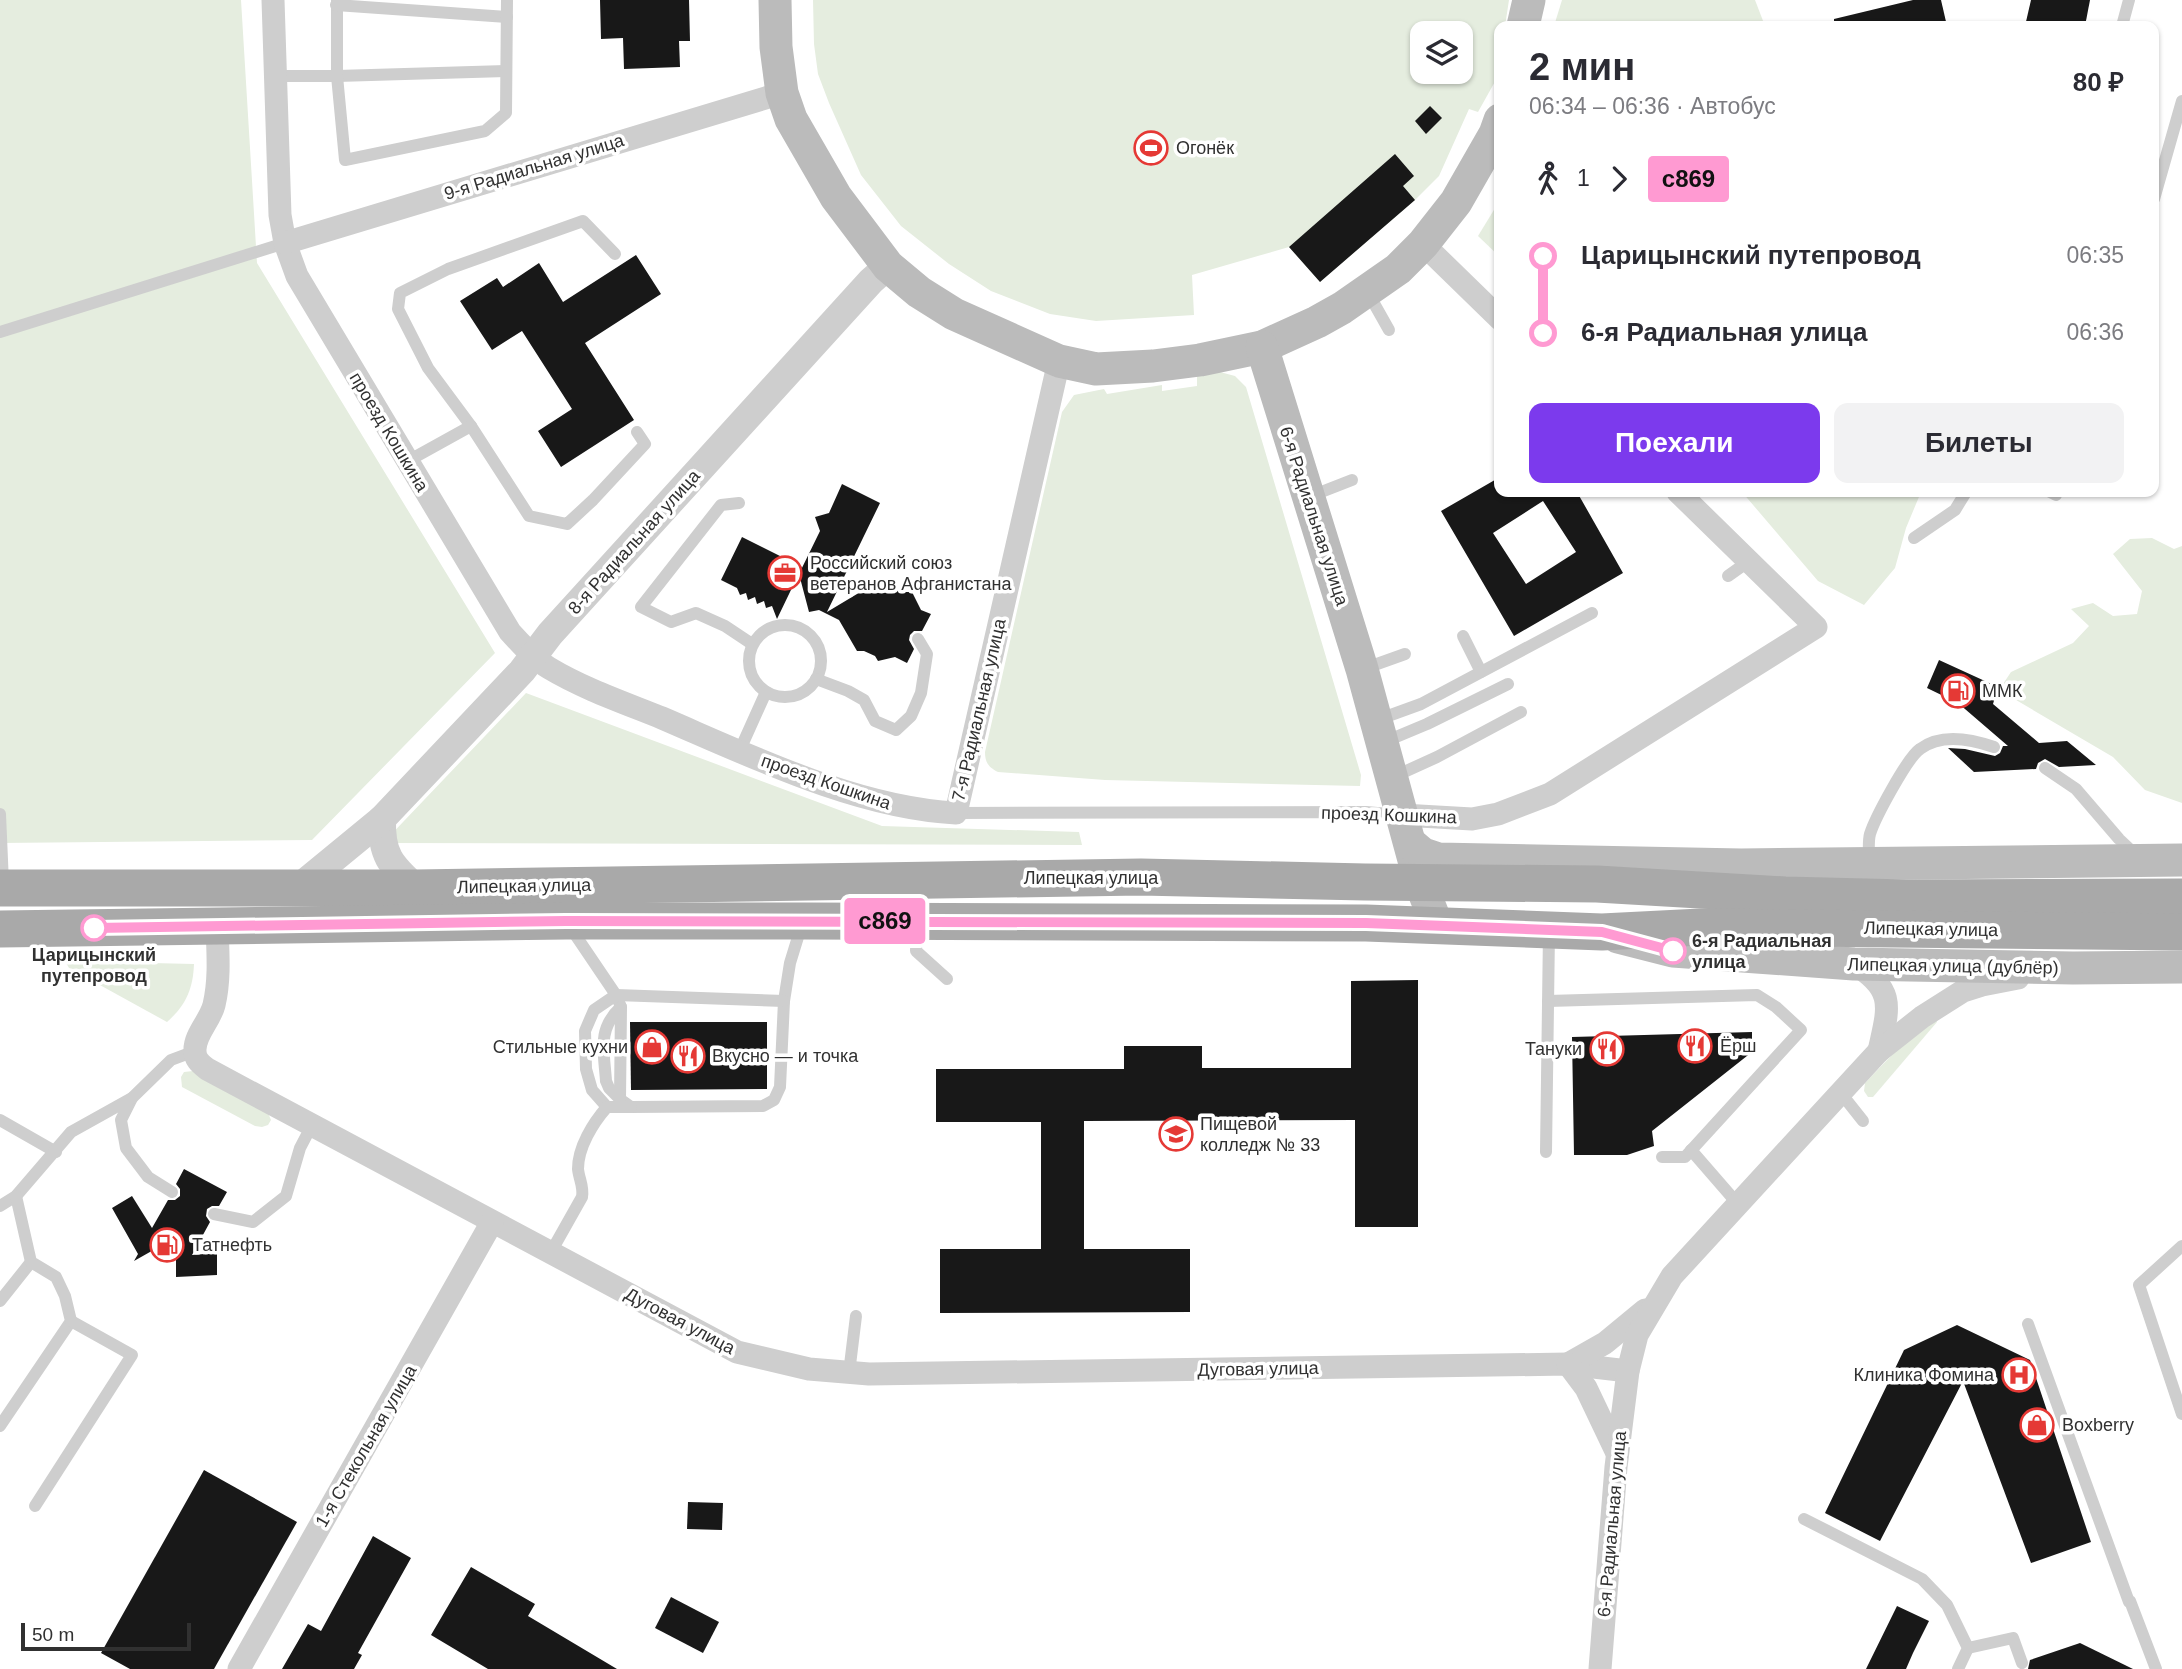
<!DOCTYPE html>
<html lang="ru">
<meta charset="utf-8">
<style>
:root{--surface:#fff;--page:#f2f2f3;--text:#2b2b33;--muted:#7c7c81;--accent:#7c3aed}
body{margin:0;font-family:Helvetica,sans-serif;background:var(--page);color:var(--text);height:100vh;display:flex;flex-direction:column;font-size:26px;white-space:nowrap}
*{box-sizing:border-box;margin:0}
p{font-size:23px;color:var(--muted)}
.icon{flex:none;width:38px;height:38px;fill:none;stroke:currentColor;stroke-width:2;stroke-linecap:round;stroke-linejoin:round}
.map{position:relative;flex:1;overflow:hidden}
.details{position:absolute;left:1494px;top:21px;width:665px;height:476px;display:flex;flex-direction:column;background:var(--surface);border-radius:14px;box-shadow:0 2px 5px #0004}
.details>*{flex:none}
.badge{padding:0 14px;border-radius:5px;font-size:24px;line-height:46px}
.tools{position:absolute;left:1410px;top:21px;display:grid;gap:14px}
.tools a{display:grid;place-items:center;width:63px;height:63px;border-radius:14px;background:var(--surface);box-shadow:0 2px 5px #0004;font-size:35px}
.scale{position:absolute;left:21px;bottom:18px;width:170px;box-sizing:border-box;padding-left:7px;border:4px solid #313131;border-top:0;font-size:19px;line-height:24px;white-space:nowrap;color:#313131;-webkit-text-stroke:5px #fff;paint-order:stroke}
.map>.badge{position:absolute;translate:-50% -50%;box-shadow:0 0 0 4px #fff}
.legs{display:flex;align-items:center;gap:10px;height:77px;padding:0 35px;font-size:23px}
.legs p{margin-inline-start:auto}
.summary{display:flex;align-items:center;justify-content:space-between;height:119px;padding:0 35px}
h1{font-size:38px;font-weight:600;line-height:52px}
.primary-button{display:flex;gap:14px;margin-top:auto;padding:14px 35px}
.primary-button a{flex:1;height:80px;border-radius:14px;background:var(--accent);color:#fff;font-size:28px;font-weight:600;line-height:80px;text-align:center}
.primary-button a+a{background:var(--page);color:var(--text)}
ul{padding:0 35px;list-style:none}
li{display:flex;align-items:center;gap:24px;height:77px;font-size:26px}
li i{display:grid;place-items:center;width:10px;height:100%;margin:0 9px;background:currentColor}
li i::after{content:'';width:18px;height:18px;margin:-9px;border:5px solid;border-radius:50%;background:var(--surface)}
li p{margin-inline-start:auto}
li:first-child i{background:linear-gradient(#0000 50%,currentColor 0)}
li:last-child i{background:linear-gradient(currentColor 50%,#0000 0)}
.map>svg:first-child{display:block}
.green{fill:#e5eddf;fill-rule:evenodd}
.building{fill:#181818;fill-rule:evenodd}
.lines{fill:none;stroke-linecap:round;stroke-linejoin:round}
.service{stroke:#cecece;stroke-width:12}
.minor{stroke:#cecece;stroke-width:23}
.tertiary{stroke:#cecece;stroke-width:28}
.secondary{stroke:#bbb;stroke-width:33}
.primary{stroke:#a9a9a9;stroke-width:37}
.line-1-casing{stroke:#fff;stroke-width:16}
.line-1{stroke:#ff9ad2;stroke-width:10}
.stop-1-dot{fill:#fff;stroke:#ff9ad2;stroke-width:3.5}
.labels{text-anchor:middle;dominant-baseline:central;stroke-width:7;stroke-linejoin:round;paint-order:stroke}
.poi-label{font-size:18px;fill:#313131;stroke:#fff;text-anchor:start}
.street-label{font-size:18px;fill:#313131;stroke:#fff}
.stop-label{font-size:18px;font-weight:bold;fill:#313131;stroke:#fff;text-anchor:start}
</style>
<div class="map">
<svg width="2182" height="1669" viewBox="0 0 2182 1669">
<rect width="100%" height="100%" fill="#fff"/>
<g class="green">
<path d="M0 0H241L257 263 495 653 312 840 0 843Z"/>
<path d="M813 0H1509L1505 26H1500V60L1497 78 1478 112 1469 109 1439 176 1415 200 1320 282 1289 247 1192 275 1194 315 1096 321 1050 314 991 291 949 264 901 226 861 175 829 103 818 74 814 44ZM1423 33H1461V72H1423Z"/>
<path d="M1562 0H1755L1765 26H1554Z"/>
<path d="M1500 200V257L1478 236Z"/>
<path d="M1220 372 1235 376 1246 387 1361 775 1360 786 1105 780 998 772C988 767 985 762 985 752L1062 412 1074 395 1104 389 1107 394 1162 385V391L1197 386V376Z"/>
<path d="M1742 492H1921L1906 528 1895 568 1864 605 1818 581Z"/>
<path d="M2152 538 2174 549 2182 546V803L2145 790 2113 757 1999 690 2011 672 2073 643 2089 626 2071 609 2093 603 2113 616 2137 614 2142 591 2113 554 2130 539Z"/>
<path d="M526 693 882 826 1079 832 1082 845 383 843Z"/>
<path d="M65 961 194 964C193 989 186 1005 167 1022L69 968Z"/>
<path d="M1936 1018 1937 1022 1873 1097H1868L1864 1091 1865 1083 1911 1035Z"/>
<path d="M193 1071 268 1113 271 1120 268 1125 262 1127 255 1126 182 1087 181 1077 184 1072Z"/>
</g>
<g class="building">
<path d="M600 0H689L690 41H679L680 67 624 69 623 38 601 39Z"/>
<path d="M1913 0H1941L1947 26H1834V19Z"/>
<path d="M2031 0H2090L2085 26H2025Z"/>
<path d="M1430 106 1442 118 1426 134 1415 121Z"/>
<path d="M1395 154 1414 176 1403 186 1415 200 1320 282 1289 247Z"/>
<path d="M636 255 661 294 585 343 634 420 561 467 538 431 572 409 522 331 492 350 460 301 497 278 503 287 539 263 563 302Z"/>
<path d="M1500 477V492H1577L1623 573 1514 636 1441 511ZM1543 501 1576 552 1526 584 1493 533Z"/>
<path d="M842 484 880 503 827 612 872 585 892 581 895 587 905 592H912L921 610 931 614 922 631H914L910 635 909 640 914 649 907 663 895 657 878 661 875 656 864 651H857L839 620 819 610 809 612 799 574 820 531 815 517 829 513Z"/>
<path d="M742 537 802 567 777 619 772 606 766 608 764 601 757 604 755 597 748 600 746 593 740 595 737 588 721 580Z"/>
<path d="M1939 660 1998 687 1993 704 2039 743 2067 741 2096 765 2059 767 2045 759 2038 763 2036 769 1974 772 1948 748 1965 749 1995 756 2000 753 2003 746H2008L1958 703 1927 688Z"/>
<path d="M1418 980V1227H1355V1120L1084 1121V1249H1190V1312L940 1313V1249H1041V1122H936V1069H1124V1046H1202V1068H1351V981Z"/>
<path d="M630 1022H767V1089L631 1090Z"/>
<path d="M1752 1032V1052L1652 1131 1654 1146 1627 1155H1574L1572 1037Z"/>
<path d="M184 1169 227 1192 219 1206H212L207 1209 206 1216 210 1222 192 1255 217 1253V1275L176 1277V1260L157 1248 134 1261 138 1254 112 1208 132 1196 152 1228 168 1200H175L180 1196V1189L176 1184Z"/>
<path d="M1957 1325 2030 1360 2091 1542 2031 1563 1963 1381 1880 1541 1825 1513 1904 1350Z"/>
<path d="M204 1470 297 1522 214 1669H130L101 1653Z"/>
<path d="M688 1502 723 1503 722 1530 687 1529Z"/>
<path d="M373 1536 411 1558 358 1653 362 1655 354 1669H282L308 1624 321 1631Z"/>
<path d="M471 1567 535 1604 528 1616 617 1669H488L431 1635Z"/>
<path d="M671 1597 719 1622 703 1653 655 1628Z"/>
<path d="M1897 1606 1929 1621 1913 1653 1906 1669H1866Z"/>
<path d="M2080 1643 2133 1669H2028L2030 1660Z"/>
</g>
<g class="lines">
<g class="service">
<path d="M337 0V76L506 71"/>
<path d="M336 5 507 17"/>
<path d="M2122 26 2129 0"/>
<path d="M275 76H337L345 160 485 131 506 113 507 0"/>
<path d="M2154 199 2182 101"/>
<path d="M615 254 583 221 448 269 400 293 398 309 428 368 471 426 529 516 567 524 593 500 645 444 637 432"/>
<path d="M1367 291 1389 330"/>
<path d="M0 332 285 243"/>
<path d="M406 462 471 426"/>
<path d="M2050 492 2056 495"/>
<path d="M1311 496 1352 480"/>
<path d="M739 503 721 505 641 607 671 622 696 613 725 626 752 644"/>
<path d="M1914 538 1955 510 1966 492"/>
<path d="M1728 576 1749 561"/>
<circle cx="785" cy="661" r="36"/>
<path d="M1463 636 1481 672"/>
<path d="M1363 669 1405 654"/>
<path d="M816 679 848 691 864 700 875 721 896 730 911 716 921 693 927 654 918 639"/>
<path d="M1377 720 1421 704 1592 613"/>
<path d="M1384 742 1427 724 1508 684"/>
<path d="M739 752 766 692"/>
<path d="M2045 768 2076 789 2119 839 2136 855"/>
<path d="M1393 777 1437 757 1521 712"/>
<path d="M956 813 1366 812 1400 815"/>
<path d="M0 814 3 883"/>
<path d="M1869 861C1869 853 1868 841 1870 834 1875 818 1907 758 1920 749 1941 733 1971 739 1994 747"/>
<path d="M917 925 916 951 947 979"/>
<path d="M570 927 616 995 621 1007 620 1099 631 1107 763 1106 774 1100 780 1087 784 1001 790 963 802 924"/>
<path d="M1548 1001 1757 995 1776 1007 1801 1030 1685 1157H1662"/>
<path d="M1840 1092 1863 1121"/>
<path d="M132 1098 121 1120 126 1148 148 1177 172 1192"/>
<path d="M620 1099 609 1088 606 1081C604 1051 597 1029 621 1007"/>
<path d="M631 1107H607L592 1090 586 1069 585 1031 594 1010 616 995 784 1001"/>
<path d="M0 1120 56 1152"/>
<path d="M1691 1150 1737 1203"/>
<path d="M1546 1152 1549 932"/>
<path d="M0 1206 16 1196 71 1132 132 1098 171 1060 195 1051"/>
<path d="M214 1214 253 1222 286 1196 300 1148 312 1125"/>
<path d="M2182 1246 2139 1285 2182 1414"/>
<path d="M551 1252 582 1197C584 1187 579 1179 578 1169 578 1147 593 1123 607 1107"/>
<path d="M0 1301 31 1262"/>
<path d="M2028 1324 2129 1602 2130 1601 2156 1669"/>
<path d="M849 1373 856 1316"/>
<path d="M0 1426 71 1321 65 1296 56 1277 31 1262 16 1196"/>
<path d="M35 1506 132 1355 71 1321"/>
<path d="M1804 1519 1922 1579 1947 1605 1968 1648 1958 1669"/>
<path d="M1968 1648 2013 1638 2022 1663"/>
</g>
<g class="minor">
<path d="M273 0 280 215 285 243 297 276 510 632C522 645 534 659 549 668 584 689 625 703 662 718 753 757 857 808 956 813L1059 361"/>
<path d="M285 243 782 93"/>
<path d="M1423 244 1500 319"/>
<path d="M1402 815 1472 819 1498 814 1550 794 1816 627 1678 492"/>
<path d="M217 927C218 953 220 980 214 1005 210 1021 194 1035 195 1051 195 1060 201 1064 207 1069L737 1352 809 1369 869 1374 1568 1364 1628 1371"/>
<path d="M1854 964C1897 990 1888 1009 1879 1051"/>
<path d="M1568 1364 1605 1343 1645 1310"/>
<path d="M1568 1364 1586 1388 1616 1451"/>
<path d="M239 1669 492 1222"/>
<path d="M1600 1669 1616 1467 1628 1371 1637 1335 1672 1276 1879 1051 1922 1017 1963 991 1982 985 2018 978"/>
</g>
<g class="tertiary">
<path d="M382 819C381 854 390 865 416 888"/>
<path d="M298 888 382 819 522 671 550 634 871 281 888 266"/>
</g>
<g class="secondary">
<path d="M775 0 776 47 782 93 791 119 836 197 888 266 919 292 954 314 1059 361 1096 369 1153 366 1200 360 1262 347 1317 322 1342 308 1398 269 1423 244 1456 202 1495 134 1500 120"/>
<path d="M1523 26 1529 0"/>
<path d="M1262 347 1362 669 1420 882 1437 925"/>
<path d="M1410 843 1423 854 1438 859 1741 865 2182 860"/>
<path d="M1618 937 1673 951 1854 964 2073 968 2182 967"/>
</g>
<g class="primary">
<path d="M0 888H416L1141 877 1365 882 1597 884 1785 895 1906 898 2182 897"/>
<path d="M0 929 566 921H803L1366 923 1602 932 1701 927 2182 932"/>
</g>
</g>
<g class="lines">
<defs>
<path id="line-1" d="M94 928 566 921 1366 923 1602 932 1673 951"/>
</defs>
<use href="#line-1" class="line-1-casing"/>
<use href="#line-1" class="line-1"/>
</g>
<defs>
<symbol id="stadium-ring" viewBox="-11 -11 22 22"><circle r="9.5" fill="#fff" stroke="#e53935" stroke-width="1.5"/><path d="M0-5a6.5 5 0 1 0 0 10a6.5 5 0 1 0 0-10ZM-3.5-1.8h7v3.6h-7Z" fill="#e53935"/></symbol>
<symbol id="office-ring" viewBox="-11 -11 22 22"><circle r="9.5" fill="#fff" stroke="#e53935" stroke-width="1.5"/><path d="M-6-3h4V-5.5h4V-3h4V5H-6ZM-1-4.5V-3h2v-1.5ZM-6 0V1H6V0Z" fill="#e53935"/></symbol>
<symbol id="fuel-ring" viewBox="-11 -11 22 22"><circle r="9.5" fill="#fff" stroke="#e53935" stroke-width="1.5"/><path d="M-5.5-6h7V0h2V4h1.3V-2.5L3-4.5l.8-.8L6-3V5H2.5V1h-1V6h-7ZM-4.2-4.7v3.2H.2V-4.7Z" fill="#e53935"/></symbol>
<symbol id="restaurant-ring" viewBox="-11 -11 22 22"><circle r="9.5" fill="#fff" stroke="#e53935" stroke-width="1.5"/><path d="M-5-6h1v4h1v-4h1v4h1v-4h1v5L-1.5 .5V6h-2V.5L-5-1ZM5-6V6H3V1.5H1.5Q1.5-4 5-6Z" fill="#e53935"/></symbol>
<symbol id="shop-ring" viewBox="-11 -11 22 22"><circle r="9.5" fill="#fff" stroke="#e53935" stroke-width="1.5"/><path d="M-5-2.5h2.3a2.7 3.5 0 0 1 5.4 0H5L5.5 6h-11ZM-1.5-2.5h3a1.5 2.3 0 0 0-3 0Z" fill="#e53935"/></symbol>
<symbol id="university-ring" viewBox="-11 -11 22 22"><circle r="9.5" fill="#fff" stroke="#e53935" stroke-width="1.5"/><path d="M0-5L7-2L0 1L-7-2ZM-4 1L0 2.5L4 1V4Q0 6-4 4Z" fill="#e53935"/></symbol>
<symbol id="hospital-ring" viewBox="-11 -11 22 22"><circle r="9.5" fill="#fff" stroke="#e53935" stroke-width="1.5"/><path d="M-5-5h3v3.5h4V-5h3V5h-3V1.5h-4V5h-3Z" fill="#e53935"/></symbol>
</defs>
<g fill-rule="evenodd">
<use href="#stadium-ring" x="1132" y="129" width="38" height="38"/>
<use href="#office-ring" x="766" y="554" width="38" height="38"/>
<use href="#fuel-ring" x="1939" y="672" width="38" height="38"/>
<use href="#restaurant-ring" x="1676" y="1027" width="38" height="38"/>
<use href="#shop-ring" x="633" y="1028" width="38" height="38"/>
<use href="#restaurant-ring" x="1588" y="1030" width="38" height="38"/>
<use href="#restaurant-ring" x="669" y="1037" width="38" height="38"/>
<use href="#university-ring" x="1157" y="1115" width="38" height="38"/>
<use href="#fuel-ring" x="148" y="1226" width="38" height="38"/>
<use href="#hospital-ring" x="2000" y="1356" width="38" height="38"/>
<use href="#shop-ring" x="2018" y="1406" width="38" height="38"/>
</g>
<g class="stop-1-dot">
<circle cx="94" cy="928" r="12"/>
<circle cx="1673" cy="951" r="12"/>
</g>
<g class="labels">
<g class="poi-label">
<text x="1176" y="148">Огонёк</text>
<text x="810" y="563">Российский союз<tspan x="810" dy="21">ветеранов Афганистана</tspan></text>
<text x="1982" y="691">ММК</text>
<text x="1720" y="1046">Ёрш</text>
<text x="628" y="1047" text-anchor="end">Стильные кухни</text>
<text x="1582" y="1049" text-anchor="end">Тануки</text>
<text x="712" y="1056">Вкусно — и точка</text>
<text x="1200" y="1124">Пищевой<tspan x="1200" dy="21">колледж № 33</tspan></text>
<text x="192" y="1245">Татнефть</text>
<text x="1994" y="1375" text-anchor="end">Клиника Фомина</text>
<text x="2062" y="1425">Boxberry</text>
</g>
<g class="street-label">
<text transform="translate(534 167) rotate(-17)">9-я Радиальная улица</text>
<text transform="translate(389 432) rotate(59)">проезд Кошкина</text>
<text transform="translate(1314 516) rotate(72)">6-я Радиальная улица</text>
<text transform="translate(634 542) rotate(-48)">8-я Радиальная улица</text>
<text transform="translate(979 710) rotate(-77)">7-я Радиальная улица</text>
<text transform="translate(826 782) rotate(19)">проезд Кошкина</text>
<text transform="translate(1389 815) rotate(2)">проезд Кошкина</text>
<text x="1091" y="878">Липецкая улица</text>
<text transform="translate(524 886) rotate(-1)">Липецкая улица</text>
<text transform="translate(1931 929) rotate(1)">Липецкая улица</text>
<text transform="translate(1953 966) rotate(1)">Липецкая улица (дублёр)</text>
<text transform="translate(680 1321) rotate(28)">Дуговая улица</text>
<text transform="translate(1258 1369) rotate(-1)">Дуговая улица</text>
<text transform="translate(366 1446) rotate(-60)">1-я Стекольная улица</text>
<text transform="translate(1612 1524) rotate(-85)">6-я Радиальная улица</text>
</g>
<g class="stop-label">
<text x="1692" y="941">6-я Радиальная<tspan x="1692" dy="21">улица</tspan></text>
<text x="94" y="955" text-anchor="middle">Царицынский<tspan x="94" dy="21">путепровод</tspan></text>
</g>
</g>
</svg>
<div class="tools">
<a><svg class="icon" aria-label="layers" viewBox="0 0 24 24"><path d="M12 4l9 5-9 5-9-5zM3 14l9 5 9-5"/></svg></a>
</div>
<div class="scale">50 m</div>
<b class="badge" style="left:885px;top:921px;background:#ff9ad2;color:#111">с869</b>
<section class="details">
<div class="summary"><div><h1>2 мин</h1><p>06:34 – 06:36 · Автобус</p></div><b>80 ₽</b></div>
<div class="legs"><svg class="icon" aria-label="walk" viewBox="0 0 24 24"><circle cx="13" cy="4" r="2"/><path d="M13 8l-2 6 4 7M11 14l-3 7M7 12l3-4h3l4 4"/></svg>1<svg class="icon" aria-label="forward" viewBox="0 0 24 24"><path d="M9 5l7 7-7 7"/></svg><b class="badge" style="background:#ff9ad2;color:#111">с869</b></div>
<ul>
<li><i style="color:#ff9ad2"></i><b>Царицынский путепровод</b><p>06:35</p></li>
<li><i style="color:#ff9ad2"></i><b>6-я Радиальная улица</b><p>06:36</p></li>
</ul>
<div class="primary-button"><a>Поехали</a><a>Билеты</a></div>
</section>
</div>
